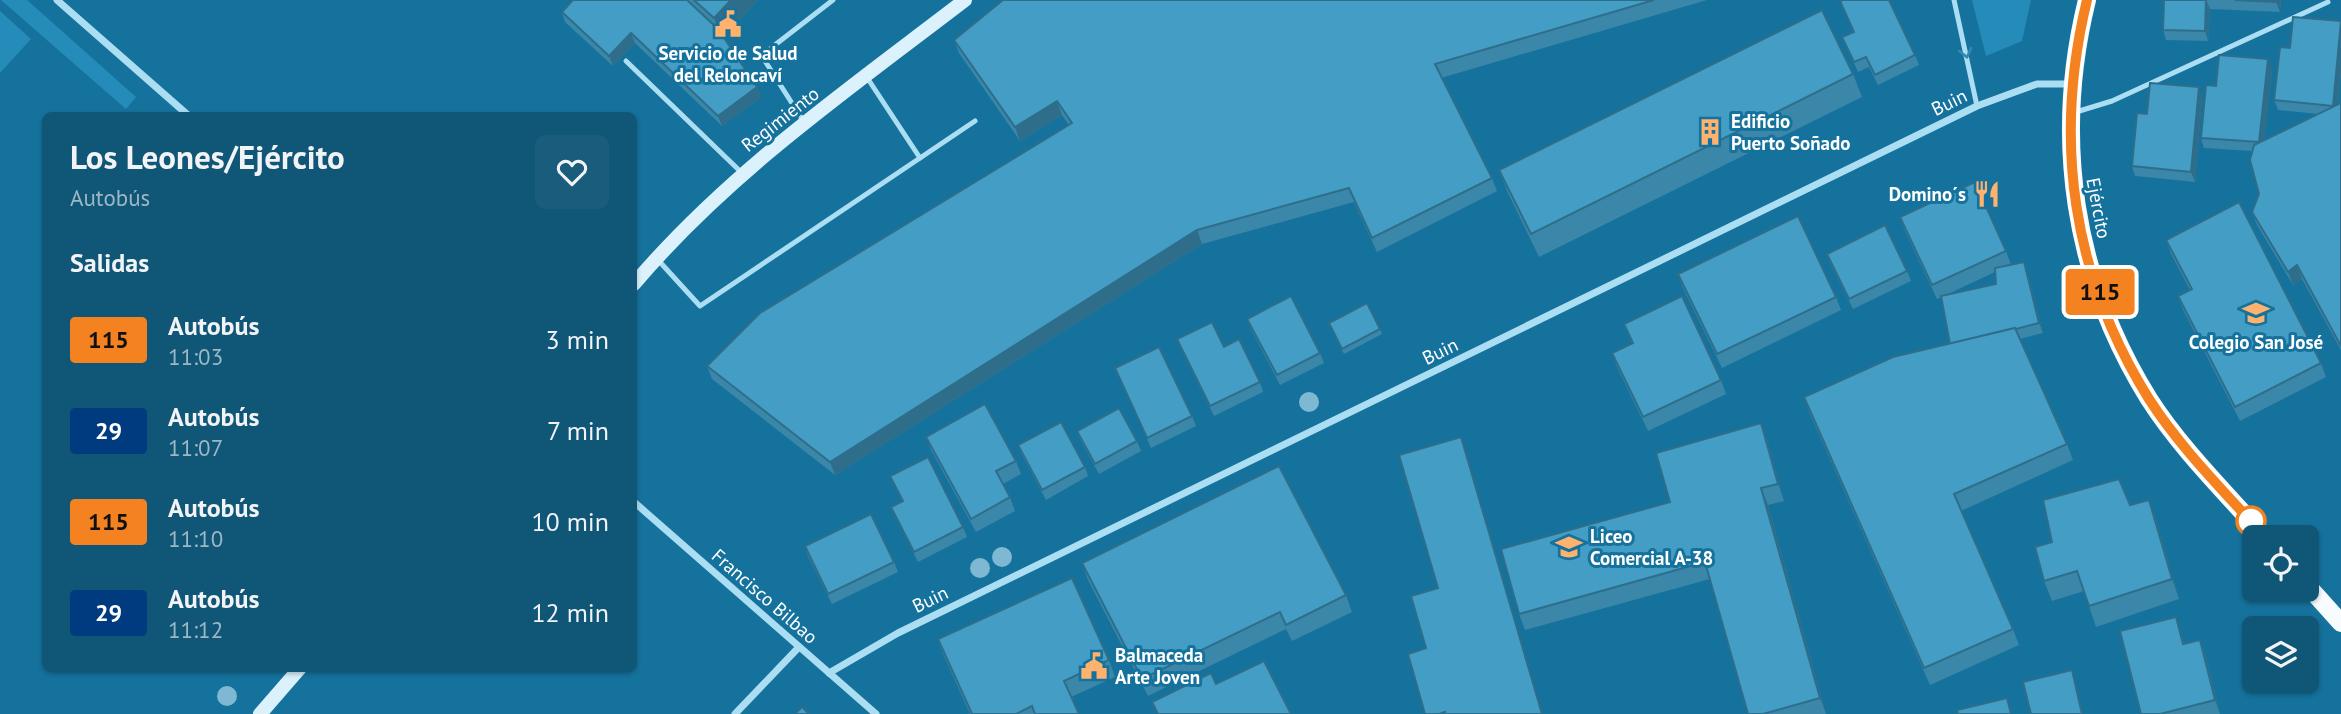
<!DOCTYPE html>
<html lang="es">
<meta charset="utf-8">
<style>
:root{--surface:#105676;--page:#195c7b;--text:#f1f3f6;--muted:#9cb7c5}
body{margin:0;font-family:"PT Sans",sans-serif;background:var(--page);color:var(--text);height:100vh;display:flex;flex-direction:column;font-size:26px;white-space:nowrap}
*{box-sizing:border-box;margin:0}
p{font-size:23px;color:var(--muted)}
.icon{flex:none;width:38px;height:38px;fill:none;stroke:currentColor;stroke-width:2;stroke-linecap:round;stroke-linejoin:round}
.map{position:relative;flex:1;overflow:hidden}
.side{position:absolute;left:42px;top:112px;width:595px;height:560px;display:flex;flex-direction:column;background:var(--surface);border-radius:10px;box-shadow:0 2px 5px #0004}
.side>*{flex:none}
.badge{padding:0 14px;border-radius:5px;font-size:24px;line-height:46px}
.tools{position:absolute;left:2242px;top:525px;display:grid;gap:14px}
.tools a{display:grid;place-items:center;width:77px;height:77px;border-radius:10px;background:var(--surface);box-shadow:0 2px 5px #0004;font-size:35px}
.map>.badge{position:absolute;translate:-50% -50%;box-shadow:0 0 0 4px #fff}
h2{padding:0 28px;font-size:26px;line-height:63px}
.round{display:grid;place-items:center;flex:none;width:74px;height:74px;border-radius:10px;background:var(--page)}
.headline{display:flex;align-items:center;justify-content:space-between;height:119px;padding:0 28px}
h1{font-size:33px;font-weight:700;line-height:52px}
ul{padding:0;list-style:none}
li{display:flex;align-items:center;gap:21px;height:91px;padding:0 28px}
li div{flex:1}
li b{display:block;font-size:26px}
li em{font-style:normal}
li .badge{min-width:77px;font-weight:700;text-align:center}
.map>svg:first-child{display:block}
.green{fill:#258cb9}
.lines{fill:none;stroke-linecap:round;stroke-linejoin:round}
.lane{stroke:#acdef3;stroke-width:5}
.street{stroke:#acdef3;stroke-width:7}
.secondary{stroke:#dbf2fd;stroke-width:14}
.primary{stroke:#f8fcff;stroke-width:18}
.tree{fill:#7eb8d2}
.wall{fill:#3a87a9;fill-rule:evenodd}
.shaded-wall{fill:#2f6e8a}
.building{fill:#439dc5;stroke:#2f6e8a;stroke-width:2}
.oneway{stroke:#3388ae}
.line-casing{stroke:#fff;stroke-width:16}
.line{stroke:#f58220;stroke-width:10}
.stop-dot{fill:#fff;stroke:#f58220;stroke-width:3.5}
.labels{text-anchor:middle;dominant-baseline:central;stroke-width:6;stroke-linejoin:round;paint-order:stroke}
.poi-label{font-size:19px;font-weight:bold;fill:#fff;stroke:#15729d;text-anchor:start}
.street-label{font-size:19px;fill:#fff;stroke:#15729d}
</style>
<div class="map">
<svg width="2341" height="714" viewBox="0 0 2341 714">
<rect width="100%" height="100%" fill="#15729d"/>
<g class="green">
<path d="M1 0H27L136 97 126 109Z"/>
<path d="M1972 0H2031L2022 41 1986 56Z"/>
<path d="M0 11 31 39 0 73Z"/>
</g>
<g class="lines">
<g class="lane">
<path d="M1954 0 1977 106"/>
<path d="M626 61 742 173"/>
<path d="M866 76 920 158"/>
<path d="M2076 112 2112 101 2328 2"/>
<path d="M804 122 765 61 771 48 833 0"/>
<path d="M659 261 700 306 975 121"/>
</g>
<g class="street">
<path d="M57 0 189 116"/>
<path d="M634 502 876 714"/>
<path d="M829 673 898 633 1977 106 2037 84H2073"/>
<path d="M735 714 799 647"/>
</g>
<g class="secondary">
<path d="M634 284C728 173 849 89 965 0"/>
<path d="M260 714 300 668"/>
</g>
<g class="primary">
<path d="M2087 0C2053 138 2073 277 2149 399 2181 449 2226 493 2265 537"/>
<path d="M2306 584 2341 623"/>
</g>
</g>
<g class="tree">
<circle cx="1309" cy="402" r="10"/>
<circle cx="1002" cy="557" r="10"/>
<circle cx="980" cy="568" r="10"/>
<circle cx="227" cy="696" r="10"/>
</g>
<g class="wall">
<path d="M573 0H758L724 37 757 87 761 97 722 126 635 43 613 66 565 22 562 12Z"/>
<path d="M1003 0H1707L1441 78 1492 178 1497 191 1377 252 1354 202 1202 244 835 475 712 379 707 366 1069 125 1062 115 1020 141 959 53 954 40Z"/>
<path d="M2164 0H2281L2280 12 2210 9 2208 41 2166 40 2163 30Z"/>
<path d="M1840 1 1915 55 1919 65 1878 85 1869 67 1858 72 1842 37 1853 32Z"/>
<path d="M2272 69 2264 141 2319 114 2278 110 2274 100 2341 71 2338 105 2341 103V350L2302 279 2293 285 2257 225 2252 212 2259 194 2252 151 2204 148 2201 138 2216 86Z"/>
<path d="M1853 74 1862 97 1539 257 1508 193 1499 170Z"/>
<path d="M2202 97 2195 182 2135 176 2132 166Z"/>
<path d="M1900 217 2006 251 2011 265 2024 262 2027 271 2043 333 2020 339 2067 444 2073 460 1961 511 2013 629 2019 645 1930 685 1810 414 1804 397 1950 344 1941 297 1937 299 1905 231ZM1995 272 1996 284 1946 295Z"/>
<path d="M2166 240 2321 363 2326 377 2240 421 2183 310 2178 296 2190 290 2171 254Z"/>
<path d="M1827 254 1907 271 1911 281 1853 309 1830 263Z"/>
<path d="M1678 274 1836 297 1841 310 1722 368 1683 288Z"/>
<path d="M1247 319 1320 353 1324 363 1280 385 1251 329Z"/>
<path d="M1329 323 1380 329 1382 334 1344 354Z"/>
<path d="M1624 324 1721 380 1726 394 1648 431 1617 367 1612 353 1632 344Z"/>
<path d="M1177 339 1224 347 1260 382 1263 392 1214 416 1181 349Z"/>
<path d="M1115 368 1192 416 1196 426 1151 448Z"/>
<path d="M1761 423 1767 440 1784 501 1768 505 1826 714H1748L1710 579 1525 630 1519 614 1670 502Z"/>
<path d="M1077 431 1137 441 1141 451 1099 474 1081 441Z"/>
<path d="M926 437 1016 461 1021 474 1003 484 1010 497 1015 511 976 532 931 450Z"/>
<path d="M1018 445 1085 467 1088 476 1046 500 1022 455Z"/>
<path d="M890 476 963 527 967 537 918 562 895 516 891 507 902 501Z"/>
<path d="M2130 505 2156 520 2179 599 2096 627 2084 591 2052 601 2044 581Z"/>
<path d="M805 546 894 562 898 572 832 604 808 556Z"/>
<path d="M1082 563 1346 595 1352 612 1292 641 1286 629 1148 696 1088 580Z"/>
<path d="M2176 617 2184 643 2200 640 2205 653 2220 714H2141Z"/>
<path d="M938 639 1109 660 1115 677 1071 697 1079 714H970L944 656Z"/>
</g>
<g class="shaded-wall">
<path d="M731 0H758L722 39 714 18Z"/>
<path d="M2206 0 2210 9 2208 41 2205 31Z"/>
<path d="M2276 0H2281L2280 12 2276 2Z"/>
<path d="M2341 23V71L2337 116 2333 106Z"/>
<path d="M631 33 635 43 613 66 609 56Z"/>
<path d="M2268 59 2272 69 2263 152 2259 142Z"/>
<path d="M757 87 761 97 722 126 718 116Z"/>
<path d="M2199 87 2202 97 2195 182 2191 172Z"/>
<path d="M1057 101 1062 115 1020 141 1015 127Z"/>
<path d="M1197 230 1202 244 835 475 830 462Z"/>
<path d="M2024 262 2027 271 2043 333 2039 323Z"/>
<path d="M2297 265 2302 279 2293 285 2288 272Z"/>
<path d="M1761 423 1767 440 1784 501 1778 484Z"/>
<path d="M1461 437 1467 454 1543 714H1542Z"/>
<path d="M1761 488 1768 505 1826 714 1820 698Z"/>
<path d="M2149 500 2156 520 2179 599 2172 579Z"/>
<path d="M2200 640 2205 653 2220 714 2215 700Z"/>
<path d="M2072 670 2075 680 2083 714H2082Z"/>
</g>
<g class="building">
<path d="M573 0H687L718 29 757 87 718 116 631 33 609 56 562 12Z"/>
<path d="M694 0H731L714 18Z"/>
<path d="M1003 0H1654L1435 64 1492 178 1372 238 1349 188 1197 230 830 462 707 366 760 313 1072 123 1057 101 1015 127 954 40Z"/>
<path d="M1843 0H1889L1915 55 1875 75 1866 57 1854 62 1842 37 1854 32 1840 1Z"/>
<path d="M2164 0H2206L2205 31 2163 30Z"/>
<path d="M2235 0H2276V2Z"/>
<path d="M1822 10 1853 74 1531 234 1499 170Z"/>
<path d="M2293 17 2341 21 2333 106 2274 100 2280 47 2290 48Z"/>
<path d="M2219 55 2268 59 2259 142 2201 138 2206 85 2216 86Z"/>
<path d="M2150 83 2199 87 2191 172 2132 166 2137 113 2147 114Z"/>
<path d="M2341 103V346L2297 265 2288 272 2252 212 2259 194 2250 160 2254 145Z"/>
<path d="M1975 182 2006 251 1932 285 1900 217Z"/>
<path d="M2239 202 2321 363 2235 407 2178 296 2192 289 2166 240Z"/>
<path d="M1798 216 1836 297 1717 354 1678 274Z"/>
<path d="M1885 225 1907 271 1849 299 1827 254Z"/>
<path d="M2024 262 2039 323 2016 329 2015 328 1950 344 1941 296 1996 284 1995 268Z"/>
<path d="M1291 296 1320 353 1277 375 1247 319Z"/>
<path d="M1682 296 1721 380 1643 417 1612 353 1633 343 1624 324Z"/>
<path d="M1367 303 1380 329 1342 349 1329 323Z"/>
<path d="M1212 322 1224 347 1239 339 1260 382 1210 406 1177 339Z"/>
<path d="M2015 328 2067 444 1954 494 2013 629 1924 668 1804 397 1893 357Z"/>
<path d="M1159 347 1192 416 1147 438 1115 368Z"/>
<path d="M985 404 1016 461 996 471 1010 497 971 519 926 437Z"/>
<path d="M1119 408 1137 441 1095 464 1077 431Z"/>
<path d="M1061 422 1085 467 1042 490 1018 445Z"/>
<path d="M1761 423 1778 484 1761 488 1820 698 1763 714H1748L1705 562 1519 614 1501 549 1670 502 1656 453Z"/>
<path d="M1461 437 1542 714H1445V712L1439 714H1425L1408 654 1426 648 1411 596 1438 588 1399 455Z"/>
<path d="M928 457 963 527 914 552 891 507 903 501 890 476Z"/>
<path d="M1279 466 1346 595 1286 625 1280 612 1142 679 1082 563Z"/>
<path d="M2119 479 2130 505 2149 500 2172 579 2089 606 2077 571 2044 581 2035 547 2052 542 2043 500Z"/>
<path d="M871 514 894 562 828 594 805 546Z"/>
<path d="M1072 578 1109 660 1064 681 1079 714H1035L1032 706 1016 714H972L938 639Z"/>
<path d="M2176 617 2183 644 2200 640 2215 700 2160 714H2141L2120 631Z"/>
<path d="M1264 661 1291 714H1158L1152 702 1211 673 1216 684Z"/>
<path d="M2072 670 2082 714H2031L2023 682Z"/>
<path d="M2007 698 2011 714H1958L1957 710Z"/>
<path d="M802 707 809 714H795Z"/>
</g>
<defs><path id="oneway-chevron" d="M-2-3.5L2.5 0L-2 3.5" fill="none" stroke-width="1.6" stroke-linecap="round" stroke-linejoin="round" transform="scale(1.75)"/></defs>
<use class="oneway" href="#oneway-chevron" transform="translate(1966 53) rotate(77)"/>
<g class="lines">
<defs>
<path id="line" d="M2087 0C2053 140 2072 276 2149 399 2181 449 2226 493 2265 537"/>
</defs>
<use href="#line" class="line-casing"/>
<use href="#line" class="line"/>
</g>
<defs>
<symbol id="civic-bare" viewBox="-9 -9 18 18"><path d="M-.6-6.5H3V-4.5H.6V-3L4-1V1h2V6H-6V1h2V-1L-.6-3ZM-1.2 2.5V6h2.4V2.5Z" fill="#ffb16e" stroke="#15729d" stroke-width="2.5" paint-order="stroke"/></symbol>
<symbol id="building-bare" viewBox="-9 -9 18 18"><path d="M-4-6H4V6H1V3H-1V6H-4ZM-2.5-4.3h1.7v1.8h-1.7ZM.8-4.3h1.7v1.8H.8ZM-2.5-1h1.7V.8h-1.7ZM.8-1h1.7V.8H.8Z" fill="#ffb16e" stroke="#15729d" stroke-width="2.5" paint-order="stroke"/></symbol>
<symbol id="restaurant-bare" viewBox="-9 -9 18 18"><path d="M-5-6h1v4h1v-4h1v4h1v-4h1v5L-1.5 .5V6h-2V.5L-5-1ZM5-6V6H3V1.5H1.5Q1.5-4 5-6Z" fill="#ffb16e" stroke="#15729d" stroke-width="2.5" paint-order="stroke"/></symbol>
<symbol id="school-bare" viewBox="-9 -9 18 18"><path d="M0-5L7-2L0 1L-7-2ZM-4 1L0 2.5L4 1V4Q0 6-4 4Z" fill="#ffb16e" stroke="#15729d" stroke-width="2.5" paint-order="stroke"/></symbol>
</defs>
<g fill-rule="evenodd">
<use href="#civic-bare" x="709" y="5" width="38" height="38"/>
<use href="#building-bare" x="1691" y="113" width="38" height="38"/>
<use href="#restaurant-bare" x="1968" y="175" width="38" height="38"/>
<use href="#school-bare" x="2237" y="294" width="38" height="38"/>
<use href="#school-bare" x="1550" y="528" width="38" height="38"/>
<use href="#civic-bare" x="1075" y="647" width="38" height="38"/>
</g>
<circle class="stop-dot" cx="2251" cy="521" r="14"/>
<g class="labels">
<g class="poi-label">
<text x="728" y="53" text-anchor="middle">Servicio de Salud<tspan x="728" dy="22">del Reloncaví</tspan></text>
<text x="1731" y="121">Edificio<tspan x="1731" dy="22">Puerto Soñado</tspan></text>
<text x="1966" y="194" text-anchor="end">Domino´s</text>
<text x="2256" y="342" text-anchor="middle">Colegio San José</text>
<text x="1590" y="536">Liceo<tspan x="1590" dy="22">Comercial A-38</tspan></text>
<text x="1115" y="655">Balmaceda<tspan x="1115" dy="22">Arte Joven</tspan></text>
</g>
<g class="street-label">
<text transform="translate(1949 102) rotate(-26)">Buin</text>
<text transform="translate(780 119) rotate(-38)">Regimiento</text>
<text transform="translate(2099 208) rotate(79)">Ejército</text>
<text transform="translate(1440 351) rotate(-26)">Buin</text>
<text transform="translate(765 596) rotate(41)">Francisco Bilbao</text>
<text transform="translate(930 599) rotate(-26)">Buin</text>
</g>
</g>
</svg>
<div class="tools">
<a><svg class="icon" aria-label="locate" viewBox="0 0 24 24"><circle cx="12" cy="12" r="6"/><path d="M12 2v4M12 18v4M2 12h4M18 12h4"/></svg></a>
<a><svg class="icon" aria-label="layers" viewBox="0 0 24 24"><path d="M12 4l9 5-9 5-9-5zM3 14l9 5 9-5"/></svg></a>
</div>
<b class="badge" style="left:2100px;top:292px;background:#f58220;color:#111">115</b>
<section class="side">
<div class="headline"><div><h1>Los Leones/Ejército</h1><p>Autobús</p></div><a class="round"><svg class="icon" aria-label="heart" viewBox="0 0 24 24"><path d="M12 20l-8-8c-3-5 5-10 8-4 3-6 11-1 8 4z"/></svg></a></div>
<h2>Salidas</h2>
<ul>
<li><span class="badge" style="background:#f58220;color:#111">115</span><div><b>Autobús</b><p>11:03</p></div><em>3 min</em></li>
<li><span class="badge" style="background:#003b80;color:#fff">29</span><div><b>Autobús</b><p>11:07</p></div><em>7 min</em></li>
<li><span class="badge" style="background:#f58220;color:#111">115</span><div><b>Autobús</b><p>11:10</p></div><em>10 min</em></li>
<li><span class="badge" style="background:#003b80;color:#fff">29</span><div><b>Autobús</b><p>11:12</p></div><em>12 min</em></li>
</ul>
</section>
</div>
